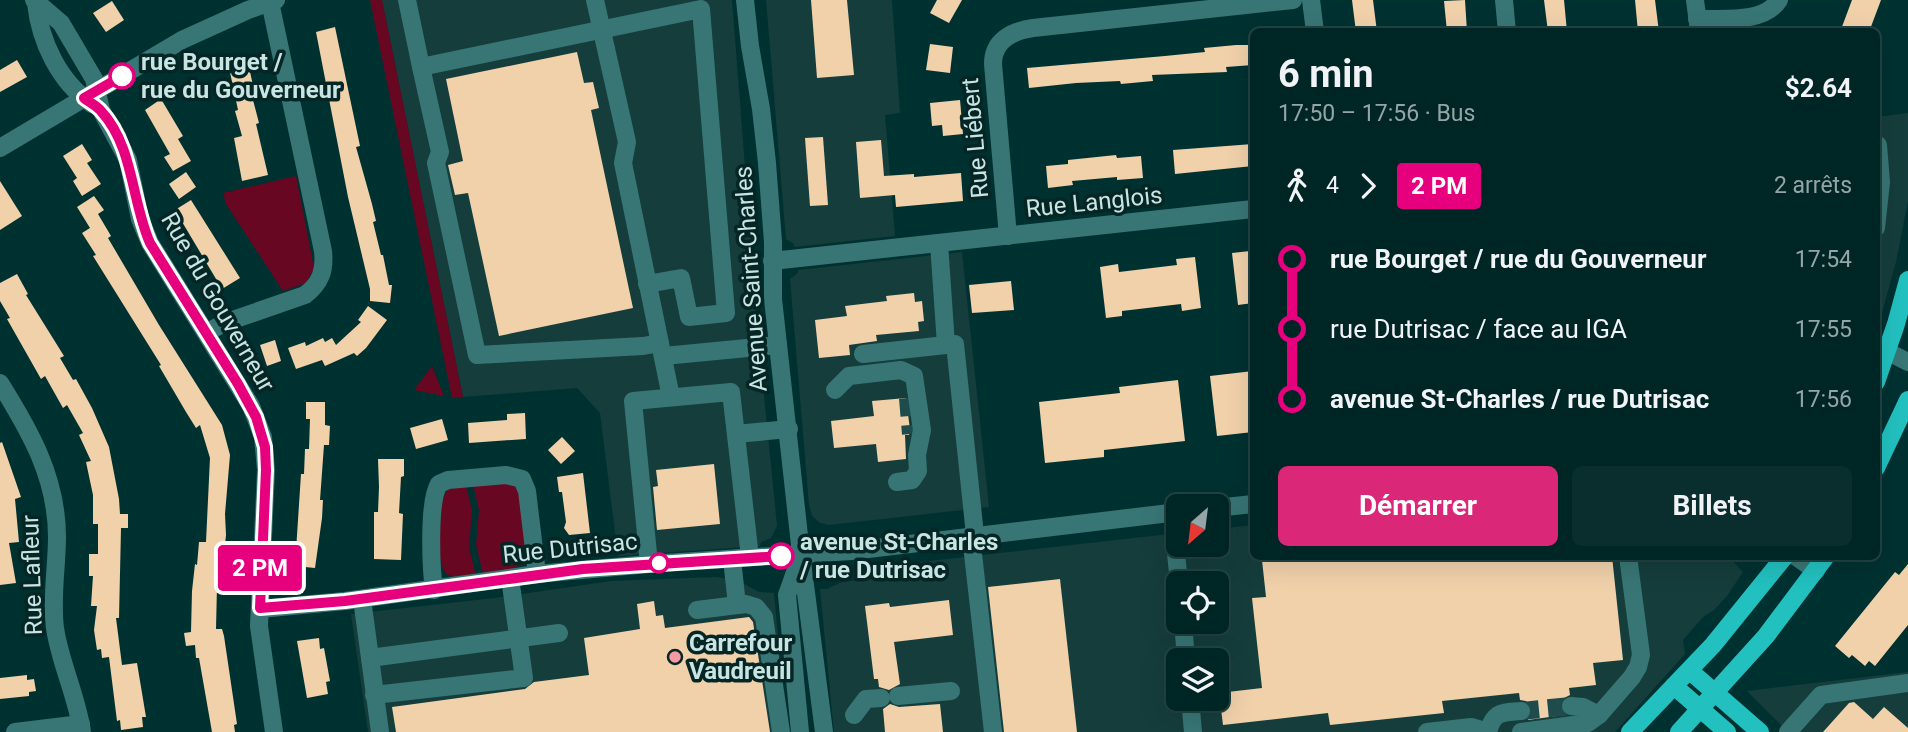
<!DOCTYPE html>
<html lang="fr">
<meta charset="utf-8">
<style>
:root{--surface:#002525;--page:#0a2d2d;--text:#f1f3f6;--muted:#95a5a7;--line:#224242;--accent:#db2777}
body{margin:0;font-family:Roboto,sans-serif;background:var(--page);color:var(--text);height:100vh;display:flex;flex-direction:column;font-size:26px;white-space:nowrap}
*{box-sizing:border-box;margin:0}
p{font-size:23px;color:var(--muted)}
.icon{flex:none;width:38px;height:38px;fill:none;stroke:currentColor;stroke-width:2;stroke-linecap:round;stroke-linejoin:round}
.map{position:relative;flex:1;overflow:hidden}
.drawer{position:absolute;left:1250px;top:28px;width:630px;height:532px;display:flex;flex-direction:column;background:var(--surface);border-radius:10px;box-shadow:0 7px 28px #0002,0 0 0 2px var(--line)}
.drawer>*{flex:none}
.badge{padding:0 14px;border-radius:5px;font-size:24px;line-height:46px}
.needle{width:46px;rotate:208deg}
.fabs{position:absolute;left:1166px;top:494px;display:grid;gap:14px}
.fabs a{display:grid;place-items:center;width:63px;height:63px;border-radius:10px;background:var(--surface);box-shadow:0 7px 28px #0002,0 0 0 2px var(--line);font-size:35px}
.map>.badge{position:absolute;translate:-50% -50%;box-shadow:0 0 0 4px #fff}
.legs{display:flex;align-items:center;gap:10px;height:77px;padding:0 28px;font-size:23px}
.legs p{margin-inline-start:auto}
.head{display:flex;align-items:center;justify-content:space-between;height:119px;padding:0 28px}
h1{font-size:38px;font-weight:700;line-height:52px}
.primary-button{display:flex;gap:14px;margin-top:auto;padding:14px 28px}
.primary-button a{flex:1;height:80px;border-radius:10px;background:var(--accent);color:#fff;font-size:28px;font-weight:700;line-height:80px;text-align:center}
.primary-button a+a{background:var(--page);color:var(--text)}
ul{padding:0 28px;list-style:none}
li{display:flex;align-items:center;gap:24px;height:70px;font-size:26px}
li i{display:grid;place-items:center;width:10px;height:100%;margin:0 9px;background:currentColor}
li i::after{content:'';width:18px;height:18px;margin:-9px;border:5px solid;border-radius:50%;background:var(--surface)}
li p{margin-inline-start:auto}
li:first-child i{background:linear-gradient(#0000 50%,currentColor 0)}
li:last-child i{background:linear-gradient(currentColor 50%,#0000 0)}
.map>svg:first-child{display:block}
.built{fill:#153d3c;fill-rule:evenodd}
.green{fill:#680722}
.building{fill:#f0d1aa}
.lines{fill:none;stroke-linecap:round;stroke-linejoin:round}
.minor-tunnel{stroke:#1e4c4c;stroke-width:18;stroke-dasharray:18 9;stroke-linecap:butt}
.minor{stroke:#387675;stroke-width:18}
.major{stroke:#22c1c0;stroke-width:18}
.line-1-casing{stroke:#fff;stroke-width:16}
.line-1{stroke:#e6007e;stroke-width:10}
.stop-1-dot{fill:#fff;stroke:#e6007e;stroke-width:3.5}
.poi-dot{fill:#f49aa2;stroke:#052625;stroke-width:2.5}
.labels{text-anchor:middle;dominant-baseline:central;stroke-width:7;stroke-linejoin:round;paint-order:stroke}
.stop-label{font-size:24px;font-weight:bold;fill:#c8e5e4;stroke:#052625;text-anchor:start}
.street-label{font-size:24px;fill:#c8e5e4;stroke:#052625}
.poi-label{font-size:24px;font-weight:bold;fill:#c8e5e4;stroke:#052625;text-anchor:start}
</style>
<div class="map">
<svg width="1908" height="732" viewBox="0 0 1908 732">
<rect width="100%" height="100%" fill="#003131"/>
<g class="built">
<path d="M382 0H732L758 335 777 526 771 538 761 542 760 546 618 556 600 413 577 388 463 397Z"/>
<path d="M766 0H892L900 113 885 115 895 236 794 247V244L786 239Z"/>
<path d="M1908 113V201L1896 262 1876 335V117Z"/>
<path d="M962 252 989 507 829 525 820 523 812 516 809 505 790 279 798 273V270Z"/>
<path d="M1253 525V556H1728L1743 572 1727 596 1714 610 1703 617 1683 640 1685 654 1615 732H834L820 589H827L842 582 900 575 921 562 1178 533V544H1216V529ZM1178 583H1216V621H1178ZM1178 660H1216V698H1178Z"/>
<path d="M716 577 737 580 759 592 774 593 787 732H368L351 614 494 598 611 581Z"/>
<path d="M1908 672V732H1788L1747 691Z"/>
</g>
<g class="green">
<path d="M370 0H382L463 397 452 398Z"/>
<path d="M296 176 314 268 306 283 283 291 226 204 223 193Z"/>
<path d="M432 366 444 396 414 390Z"/>
<path d="M504 483 514 485 520 494 527 558C518 572 498 571 483 574L476 545 479 510 473 485Z"/>
<path d="M466 486 472 510 469 548 476 575 455 577 446 574C435 561 436 498 450 487Z"/>
</g>
<g class="building">
<path d="M811 0H847L854 75 817 78Z"/>
<path d="M937 0H962L949 23 930 13Z"/>
<path d="M1352 0H1373L1377 32H1356Z"/>
<path d="M1465 0 1467 32H1447L1444 1Z"/>
<path d="M1544 0H1564L1567 32H1548Z"/>
<path d="M1635 0H1655L1659 32H1638Z"/>
<path d="M1852 0H1881L1869 32H1840Z"/>
<path d="M112 1 124 20 106 32 93 13Z"/>
<path d="M335 27 360 146 356 147 372 204 376 221 373 222 381 255H383L389 285H392L390 303 370 301V289L348 197 316 32Z"/>
<path d="M930 44 953 47 950 73 926 70Z"/>
<path d="M1236 45H1253V65L1226 67 1227 72 1152 75 1153 81 1121 84 1120 81 1076 83 1029 88 1027 68 1165 56 1205 52 1204 48Z"/>
<path d="M577 52 584 83 593 82 599 108 591 110 633 308 499 336 468 193 455 195 448 165 463 161 446 79Z"/>
<path d="M247 58 256 99 253 100 259 123 256 124 268 175 242 181 234 138 242 136 235 111 238 110 228 63Z"/>
<path d="M17 60 27 77 0 92V70Z"/>
<path d="M161 99 183 136 178 139 191 161 173 171 164 157 170 154 145 110Z"/>
<path d="M960 100 963 134 943 136 942 125 932 126 930 103Z"/>
<path d="M823 137 828 205 810 206 805 138Z"/>
<path d="M881 140 884 176 914 174V177L961 173 963 201 896 207 895 195 860 198 856 142Z"/>
<path d="M82 144 92 160 87 163 101 184 82 196 73 181 77 178 63 156Z"/>
<path d="M1253 144V166L1175 174 1173 150Z"/>
<path d="M1116 155 1117 158 1141 156 1143 178 1117 180V177L1072 181 1073 185 1048 188 1046 166 1068 164V160Z"/>
<path d="M186 172 196 187 179 199 169 184Z"/>
<path d="M0 181 22 216 0 230Z"/>
<path d="M94 196 104 210 98 214 111 236 108 238 159 325 222 425 230 455 225 514 226 535 223 563H219L217 586 216 629H222L224 636 237 724 234 725 235 732H212L199 658H196L195 645 186 646 184 633 191 632 192 591 195 564 197 565 199 542H206L210 458 200 425 196 428 186 412 159 366 161 365 93 256 96 255 82 233 90 228 77 207Z"/>
<path d="M191 200 240 278 222 289 175 210Z"/>
<path d="M1250 251 1251 258H1253V303L1238 305 1232 253Z"/>
<path d="M1195 257 1201 308 1182 311 1181 304 1122 311V316L1106 318 1100 267 1118 264 1119 272 1177 265 1176 259Z"/>
<path d="M17 274 28 294 26 295 64 356 60 358 73 380 76 379 92 408 109 447 119 499 120 514H128V528H121L119 618H116L122 665 137 663 146 717H142L143 727 121 730 120 720 117 721 109 657 102 658 101 649 97 650 94 630 97 606H91L93 576H89V554H98V524H93V495L86 462 91 461 79 435 83 433 67 405 63 408 45 376 41 379 7 319 10 318 0 301V283Z"/>
<path d="M1011 281 1014 310 972 313 969 285Z"/>
<path d="M914 293 915 302 922 301 924 321 918 322 919 331 876 335 877 341 849 345 850 355 819 358 815 320 847 316 845 306 887 301 886 296Z"/>
<path d="M368 306 387 320 366 348 357 356 354 353 325 366 322 360 296 369 288 348 305 342 306 346 323 338 325 342 332 338 336 345 361 322 358 320Z"/>
<path d="M275 340 281 361 267 366 260 345Z"/>
<path d="M1253 371V432L1217 436 1210 376Z"/>
<path d="M1178 380 1185 441 1104 450V457L1045 463 1039 402 1120 393 1119 387Z"/>
<path d="M906 398 910 430 909 435H905L906 459 878 462 876 444 834 448 831 421 874 416 872 401Z"/>
<path d="M306 402H325V425L330 426 329 445H324L320 500H323L322 518 315 568 295 566 301 474H304L305 449H309L310 419H306Z"/>
<path d="M525 413 526 439 469 443 468 423 507 420V414Z"/>
<path d="M442 419 448 440 416 449 410 428Z"/>
<path d="M562 437 575 451 561 464 548 450Z"/>
<path d="M2 442 21 497 15 499 19 542 9 543 16 583 0 585V443Z"/>
<path d="M378 459H404V476L401 477 399 513 403 514 401 560 374 559V512H378L379 487Z"/>
<path d="M714 464 720 524 657 530 653 487 658 486 656 470Z"/>
<path d="M583 473 590 533 569 535 564 528 566 522 562 492H559L557 477Z"/>
<path d="M1290 556H1612L1623 660 1593 663 1596 685 1569 688 1570 695 1562 699 1560 704 1564 715 1528 720 1532 709 1526 701 1520 700 1519 693 1442 701 1444 713 1330 725 1328 713 1223 725 1219 693 1262 688 1252 598 1266 597 1262 560Z"/>
<path d="M1908 564V625L1875 666 1869 661 1865 666 1852 655 1849 658 1835 646 1895 572 1899 575Z"/>
<path d="M1060 579 1077 732H1004L988 587Z"/>
<path d="M949 600 953 635 894 642 900 684 889 690 879 687 878 679H874L865 606 889 603 890 607Z"/>
<path d="M654 601 656 616 663 615 665 628 749 617 753 622 770 732H396L392 707 525 689 534 682 589 675 584 638 640 629 637 604Z"/>
<path d="M319 638 320 649 324 648 330 681 326 682 328 694 307 698 297 641Z"/>
<path d="M27 675V680L34 679 36 691 29 692V696L0 699V678Z"/>
<path d="M1854 702 1873 719 1884 707 1908 728V732H1823L1849 703Z"/>
<path d="M890 704 899 707 940 704 943 732H885L883 709Z"/>
</g>
<g class="lines">
<g class="minor-tunnel">
<path d="M908 398 911 434"/>
<path d="M1521 711 1571 706"/>
</g>
<g class="minor">
<path d="M34 0 61 23 94 79 101 110 128 160 140 219 150 243 251 406 263 437 266 470 259 626 274 732"/>
<path d="M407 0 421 67 701 9 726 313 689 317 681 278 647 284"/>
<path d="M595 0 627 142 623 163 671 397"/>
<path d="M745 0 750 46 761 109 767 163 773 242V299L801 554 824 732"/>
<path d="M1311 0 1315 32"/>
<path d="M1504 0 1507 32"/>
<path d="M1695 0 1699 31"/>
<path d="M36 3C40 41 59 82 92 104"/>
<path d="M1697 19C1722 18 1764 24 1779 0"/>
<path d="M421 67 440 152 436 163 477 355 643 346 660 343"/>
<path d="M1876 145H1878L1881 182 1876 228"/>
<path d="M0 148 182 40 248 10 276 0"/>
<path d="M1008 236 993 64C993 40 1012 31 1033 28L1293 0"/>
<path d="M939 243 946 345"/>
<path d="M772 261 1253 209"/>
<path d="M206 333 224 323 305 295C321 283 325 270 323 251L270 2"/>
<path d="M1876 346 1908 362"/>
<path d="M863 354 955 344 975 535"/>
<path d="M664 356 778 345"/>
<path d="M0 383C30 431 57 478 57 537 57 567 51 598 55 628 60 663 77 696 82 732"/>
<path d="M835 390 849 376 901 370 914 376 922 430 917 455 918 471 912 480 897 482"/>
<path d="M736 434 789 429"/>
<path d="M1216 508 1253 504"/>
<path d="M1172 513 1179 583"/>
<path d="M971 536 993 732"/>
<path d="M1795 556 1816 571"/>
<path d="M800 558 787 595 800 732"/>
<path d="M732 559 737 605"/>
<path d="M649 564 633 401 731 392 750 557"/>
<path d="M434 590C431 568 428 501 439 484L448 480 506 475 522 479 527 491 537 574"/>
<path d="M362 599 380 732"/>
<path d="M260 609 345 601 537 574 649 564 851 551 1178 512"/>
<path d="M697 610 746 604 756 607 764 617 781 732"/>
<path d="M1183 621 1186 660"/>
<path d="M370 658 559 633"/>
<path d="M374 695 524 678 510 578"/>
<path d="M898 696 951 691"/>
<path d="M1190 698 1193 732"/>
<path d="M1571 706 1583 707 1599 715"/>
<path d="M854 715 866 699 881 698"/>
<path d="M15 732 81 724"/>
<path d="M1427 732 1471 727 1488 732"/>
<path d="M1488 732C1494 711 1501 713 1521 711"/>
<path d="M1521 732 1588 723 1599 715 1632 677 1638 667 1641 655 1628 556"/>
<path d="M1788 732 1821 695 1908 683"/>
</g>
<g class="major">
<path d="M1876 382 1896 324 1908 280"/>
<path d="M1876 468 1908 400"/>
<path d="M1690 671 1760 732"/>
<path d="M1674 686 1727 732"/>
<path d="M1630 732 1713 645 1785 556"/>
<path d="M1679 732 1766 636 1826 556"/>
</g>
</g>
<g class="lines">
<defs>
<path id="line-1" d="M122 76 84 98C89 102 97 106 101 111 134 147 131 200 150 243L238 384 256 417 265 447 266 470 260 608 345 601 583 569 781 556"/>
</defs>
<use href="#line-1" class="line-1-casing"/>
<use href="#line-1" class="line-1"/>
</g>
<g class="stop-1-dot">
<circle cx="122" cy="76" r="12"/>
<circle cx="781" cy="556" r="12"/>
<circle cx="659" cy="563" r="9"/>
</g>
<circle class="poi-dot" cx="675" cy="657" r="7"/>
<g class="labels">
<g class="stop-label">
<text x="141" y="62">rue Bourget /<tspan x="141" dy="28">rue du Gouverneur</tspan></text>
<text x="800" y="542">avenue St-Charles<tspan x="800" dy="28">/ rue Dutrisac</tspan></text>
</g>
<g class="street-label">
<text transform="translate(975 138) rotate(-95)">Rue Liébert</text>
<text transform="translate(1094 202) rotate(-6)">Rue Langlois</text>
<text transform="translate(751 279) rotate(-94)">Avenue Saint-Charles</text>
<text transform="translate(218 302) rotate(60)">Rue du Gouverneur</text>
<text transform="translate(570 548) rotate(-6)">Rue Dutrisac</text>
<text transform="translate(32 575) rotate(-92)">Rue Lafleur</text>
</g>
<g class="poi-label">
<text x="689" y="643">Carrefour<tspan x="689" dy="28">Vaudreuil</tspan></text>
</g>
</g>
</svg>
<div class="fabs">
<a><svg class="needle" viewBox="-14 -14 28 28"><path d="M0-13l5 13h-10z" fill="#e53935"/><path d="M0 13l5-13h-10z" fill="#95a5a7"/></svg></a>
<a><svg class="icon" aria-label="locate" viewBox="0 0 24 24"><circle cx="12" cy="12" r="6"/><path d="M12 2v4M12 18v4M2 12h4M18 12h4"/></svg></a>
<a><svg class="icon" aria-label="layers" viewBox="0 0 24 24"><path d="M12 4l9 5-9 5-9-5zM3 14l9 5 9-5"/></svg></a>
</div>
<b class="badge" style="left:260px;top:568px;background:#e6007e;color:#fff">2 PM</b>
<section class="drawer">
<div class="head"><div><h1>6 min</h1><p>17:50 – 17:56 · Bus</p></div><b>$2.64</b></div>
<div class="legs"><svg class="icon" aria-label="walk" viewBox="0 0 24 24"><circle cx="13" cy="4" r="2"/><path d="M13 8l-2 6 4 7M11 14l-3 7M7 12l3-4h3l4 4"/></svg>4<svg class="icon" aria-label="forward" viewBox="0 0 24 24"><path d="M9 5l7 7-7 7"/></svg><b class="badge" style="background:#e6007e;color:#fff">2 PM</b><p>2 arrêts</p></div>
<ul>
<li><i style="color:#e6007e"></i><b>rue Bourget / rue du Gouverneur</b><p>17:54</p></li>
<li><i style="color:#e6007e"></i><span>rue Dutrisac / face au IGA</span><p>17:55</p></li>
<li><i style="color:#e6007e"></i><b>avenue St-Charles / rue Dutrisac</b><p>17:56</p></li>
</ul>
<div class="primary-button"><a>Démarrer</a><a>Billets</a></div>
</section>
</div>
